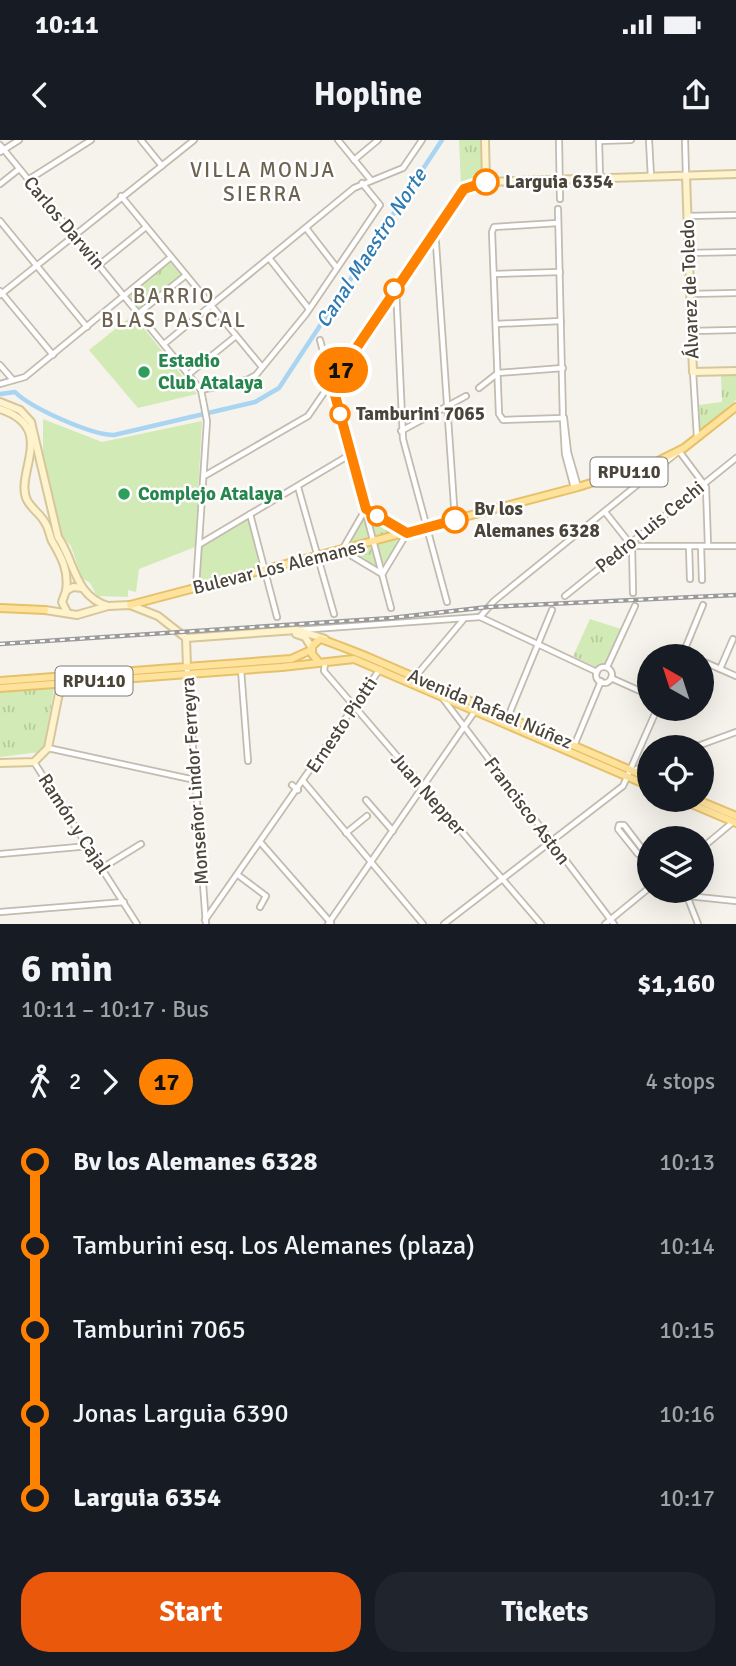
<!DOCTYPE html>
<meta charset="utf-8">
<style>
:root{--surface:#171b24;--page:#20242c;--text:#f1f3f6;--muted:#9ea1a6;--accent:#ea580c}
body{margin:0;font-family:Signika,sans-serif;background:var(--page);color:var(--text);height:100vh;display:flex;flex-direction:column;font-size:26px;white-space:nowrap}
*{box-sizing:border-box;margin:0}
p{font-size:23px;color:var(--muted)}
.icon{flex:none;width:38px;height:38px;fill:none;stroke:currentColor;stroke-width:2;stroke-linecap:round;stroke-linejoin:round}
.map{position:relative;height:784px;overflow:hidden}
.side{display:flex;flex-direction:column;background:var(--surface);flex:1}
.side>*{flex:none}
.badge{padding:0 14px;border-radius:23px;font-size:24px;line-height:46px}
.needle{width:46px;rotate:321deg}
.fabs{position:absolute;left:637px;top:504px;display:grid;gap:14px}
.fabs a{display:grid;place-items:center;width:77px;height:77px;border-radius:50%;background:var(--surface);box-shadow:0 7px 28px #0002;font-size:35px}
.map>.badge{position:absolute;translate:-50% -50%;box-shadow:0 0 0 4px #fff}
.legs{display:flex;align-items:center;gap:10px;height:77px;padding:0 21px;font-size:23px}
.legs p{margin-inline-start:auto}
.overview{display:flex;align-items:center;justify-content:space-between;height:119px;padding:0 21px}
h1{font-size:38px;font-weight:700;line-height:52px}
.cta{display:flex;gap:14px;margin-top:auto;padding:14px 21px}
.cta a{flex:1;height:80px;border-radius:28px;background:var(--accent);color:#fff;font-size:28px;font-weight:700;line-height:80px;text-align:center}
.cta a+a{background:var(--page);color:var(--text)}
ul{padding:0 21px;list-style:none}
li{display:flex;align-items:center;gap:24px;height:84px;font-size:26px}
li i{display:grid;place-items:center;width:10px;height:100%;margin:0 9px;background:currentColor}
li i::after{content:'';width:18px;height:18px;margin:-9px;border:5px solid;border-radius:50%;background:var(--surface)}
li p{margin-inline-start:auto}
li:first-child i{background:linear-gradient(#0000 50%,currentColor 0)}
li:last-child i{background:linear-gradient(currentColor 50%,#0000 0)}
.status{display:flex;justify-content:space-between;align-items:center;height:49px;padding:0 35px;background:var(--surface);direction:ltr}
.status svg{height:19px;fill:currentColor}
header{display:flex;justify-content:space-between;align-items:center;height:91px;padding:0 21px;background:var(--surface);font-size:32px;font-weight:700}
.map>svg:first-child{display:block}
.grass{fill:#d2eab5}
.park{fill:url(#park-tufts)}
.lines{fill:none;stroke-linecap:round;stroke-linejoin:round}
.canal{stroke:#a9d4f2;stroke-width:4.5}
.street-casing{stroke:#c2bbae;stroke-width:8}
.secondary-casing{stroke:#d6c79b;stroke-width:10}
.primary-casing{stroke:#e6c16a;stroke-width:10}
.street{stroke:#fff;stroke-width:4.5}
.secondary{stroke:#fff3cd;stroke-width:6}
.primary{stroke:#ffe39c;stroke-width:6}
.rail-casing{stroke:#9a9a9a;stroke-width:4.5}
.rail{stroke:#fff;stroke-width:2;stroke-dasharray:5;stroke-linecap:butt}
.line-1-casing{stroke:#fff;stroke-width:16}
.line-1{stroke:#ff8100;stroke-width:10}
.stop-1-dot{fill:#fff;stroke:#ff8100;stroke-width:3.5}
.leisure-dot{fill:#2e9e5b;stroke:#fff;stroke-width:2.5}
.labels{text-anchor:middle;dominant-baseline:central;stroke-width:5;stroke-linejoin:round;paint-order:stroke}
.shield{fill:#fff;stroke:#817c74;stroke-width:2}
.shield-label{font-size:18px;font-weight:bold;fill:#4b4439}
.stop-label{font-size:19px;font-weight:bold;fill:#4b4439;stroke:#fff;text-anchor:start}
.street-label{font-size:19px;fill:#4b4439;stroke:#fff}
.leisure-label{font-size:19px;font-weight:bold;fill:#27864d;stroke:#fff;text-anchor:start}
.neighbourhood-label{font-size:21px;letter-spacing:2px;fill:#6e6250;stroke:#fff}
.water-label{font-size:21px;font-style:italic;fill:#2e7ab2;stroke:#fff}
</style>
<div class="status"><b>10:11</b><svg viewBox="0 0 49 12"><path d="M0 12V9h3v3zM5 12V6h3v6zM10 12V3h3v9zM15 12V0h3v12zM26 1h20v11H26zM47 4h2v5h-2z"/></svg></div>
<header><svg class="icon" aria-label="back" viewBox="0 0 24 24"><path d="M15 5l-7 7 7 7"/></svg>Hopline<svg class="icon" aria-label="share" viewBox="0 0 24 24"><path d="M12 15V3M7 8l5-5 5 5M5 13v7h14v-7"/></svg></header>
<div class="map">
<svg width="736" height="784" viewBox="0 0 736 784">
<defs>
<pattern id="park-tufts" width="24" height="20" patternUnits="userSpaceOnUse" patternTransform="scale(1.75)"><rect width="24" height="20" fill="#d2eab5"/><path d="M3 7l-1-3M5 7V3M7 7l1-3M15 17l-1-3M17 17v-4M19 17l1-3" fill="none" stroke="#b6ca9c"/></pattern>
</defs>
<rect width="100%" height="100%" fill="#f6f3ec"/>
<g class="grass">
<path d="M133 175 197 254 138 268 89 210Z"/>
<path d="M43 279 102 302 202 281 195 407 139 429 136 452 128 450V457L97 456 90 443 82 438 71 406 58 391 43 316Z"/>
<path d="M248 378 261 427 199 443 201 406Z"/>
</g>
<g class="park">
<path d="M459 0H482L483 40 461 45Z"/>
<path d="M169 121 182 136 139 171 126 156Z"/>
<path d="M721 236H736V260L699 291 698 265 722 262Z"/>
<path d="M366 372 402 392 383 431 345 409Z"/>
<path d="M590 479 621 489 606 523 596 527 573 516Z"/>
<path d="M54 548 44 606 40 612 0 617V551Z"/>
</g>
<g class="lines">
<path class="canal" d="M0 254 15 252C31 268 91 295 114 295L255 262 279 248 442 0"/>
<defs>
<g id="street">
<path d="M141 0 162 26"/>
<path d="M338 0 370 39"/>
<path d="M559 0 560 59"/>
<path d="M599 0 600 38"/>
<path d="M649 0 651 37"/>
<path d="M685 0 686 36"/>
<path d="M599 1 631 0"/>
<path d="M0 5 201 250 207 281 196 447"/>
<path d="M0 12 19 0"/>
<path d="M354 20 378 0"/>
<path d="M28 40 91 0"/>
<path d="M0 44 19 29"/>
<path d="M121 56 262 227"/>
<path d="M558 69 563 280 565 314 574 348"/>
<path d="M687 76 736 75"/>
<path d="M0 81 87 187"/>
<path d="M558 83 494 87 492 92 499 274 503 280 564 278"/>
<path d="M306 88 337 128"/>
<path d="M435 89 455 380"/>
<path d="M688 113 736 112"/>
<path d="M269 118 309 169"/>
<path d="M99 125 146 87"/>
<path d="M494 134 560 132"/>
<path d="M396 147 403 299 447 462"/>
<path d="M0 151 53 215"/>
<path d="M690 154 736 153"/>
<path d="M0 155 194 0"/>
<path d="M139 173 186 135"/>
<path d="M496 184 561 181"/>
<path d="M691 191 736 190"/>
<path d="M320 200 391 468"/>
<path d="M164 204 354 48 403 28 422 0"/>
<path d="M0 225 13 240"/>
<path d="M693 232 697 297"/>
<path d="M189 234 236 196"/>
<path d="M0 244 25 237 171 117"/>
<path d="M479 248 498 233 563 228"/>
<path d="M201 250 247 240 256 235 306 174 380 65 362 43"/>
<path d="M564 278 568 312 578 347"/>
<path d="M401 291 466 256"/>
<path d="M206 335 308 276 464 49 486 42"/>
<path d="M298 347 334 474"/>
<path d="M365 370 342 410 382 434"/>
<path d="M367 370 407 393 383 433"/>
<path d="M605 372 632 406 633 453"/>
<path d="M250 374 277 477"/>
<path d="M200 404 351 314"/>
<path d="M632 406H736"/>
<path d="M689 406 690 439"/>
<path d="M701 406 702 440"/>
<path d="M565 456 736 318"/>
<path d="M480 477 597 532"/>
<path d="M299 490 480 477 494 461 679 311 706 347 708 406"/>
<path d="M683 513 691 516"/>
<path d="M682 516 703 465"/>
<path d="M702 521 736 536"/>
<path d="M325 523 324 531 541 784"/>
<path d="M187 527 206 784"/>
<path d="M607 527 635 466"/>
<circle cx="604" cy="535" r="8"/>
<path d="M720 529 733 499"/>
<path d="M241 530 248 621"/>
<path d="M415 537 463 480"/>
<path d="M611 538 649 555"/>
<path d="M441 556 614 784"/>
<path d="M508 577 552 470"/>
<path d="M574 606 601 541"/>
<path d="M695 607 736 592"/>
<path d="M48 608 195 640"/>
<path d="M34 622 137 784"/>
<path d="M632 631 649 624"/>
<path d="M304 642 423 784"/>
<path d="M292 645 298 650"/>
<path d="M366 660 393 691"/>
<path d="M619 685H624L643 710 642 714H638L618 689Z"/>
<path d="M346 693 367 676"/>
<path d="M261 703 331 783"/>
<path d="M702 708 733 682"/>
<path d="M0 714 89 706"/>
<path d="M642 714 649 723"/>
<path d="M102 728 141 704"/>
<path d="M238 735 266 756 260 767"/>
<path d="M685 751 698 784"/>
<path d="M688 756 736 761"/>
<path d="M0 772 124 762"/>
<path d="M205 780 380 529"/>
<path d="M328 784 475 571"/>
<path d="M444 784 623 646 657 569"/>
<path d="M605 784 649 748"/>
</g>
<g id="secondary">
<path d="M485 0 486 42 736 34"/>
<path d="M686 36 693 232 736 231"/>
<path d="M0 262 20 270 31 282 58 397C75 421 74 456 108 466"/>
<path d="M0 269C58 288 14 333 27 360 31 368 40 374 44 381 49 387 49 395 52 401 62 418 69 431 66 451"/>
<path d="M45 470 77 475 108 466 130 465 158 476 186 498"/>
<path d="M67 472 62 462 66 451 73 447 82 448"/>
<path d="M296 494 305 497 312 508"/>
<path d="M186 498 297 490 325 499"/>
<path d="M186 498 187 527"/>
<path d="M0 623 34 622 48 608 61 543"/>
</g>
<g id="primary">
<path d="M130 465 578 347 652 324 684 308 736 267"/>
<path d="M0 468 45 470"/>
<path d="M318 521 312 514V506L320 499C326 500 360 514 368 517L649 638"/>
<path d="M0 541 291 519 311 510"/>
<path d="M0 548 282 527 354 519 649 646"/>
<path d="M682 660 736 683"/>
<path d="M698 660 736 676"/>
</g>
</defs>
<use href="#street" class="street-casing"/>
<use href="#secondary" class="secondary-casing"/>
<use href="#primary" class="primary-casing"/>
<use href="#street" class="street"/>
<use href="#secondary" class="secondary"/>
<use href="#primary" class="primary"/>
<defs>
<path id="rail" d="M0 504 391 478 488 467 736 455"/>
</defs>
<use href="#rail" class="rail-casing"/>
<use href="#rail" class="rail"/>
</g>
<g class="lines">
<defs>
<path id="line-1" d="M455 380 407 393 366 369 332 244 464 49 486 42"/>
</defs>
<use href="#line-1" class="line-1-casing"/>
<use href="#line-1" class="line-1"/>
</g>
<g class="stop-1-dot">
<circle cx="486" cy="42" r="12"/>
<circle cx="394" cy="149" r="9"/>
<circle cx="340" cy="274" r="9"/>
<circle cx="377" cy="376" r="9"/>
<circle cx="455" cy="380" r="12"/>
</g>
<g class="leisure-dot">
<circle cx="144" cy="232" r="7"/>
<circle cx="124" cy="354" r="7"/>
</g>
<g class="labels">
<g class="shield">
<rect x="590.5" y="317.5" width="77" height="29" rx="5"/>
<rect x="55.5" y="526.5" width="77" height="29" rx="5"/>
</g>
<g class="shield-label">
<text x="629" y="332">RPU110</text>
<text x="94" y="541">RPU110</text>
</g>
<g class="stop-label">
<text x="505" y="42">Larguia 6354</text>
<text x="356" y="274">Tamburini 7065</text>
<text x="474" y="369">Bv los<tspan x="474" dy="22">Alemanes 6328</tspan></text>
</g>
<g class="street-label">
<text transform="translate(64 83) rotate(50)">Carlos Darwin</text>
<text transform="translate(690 149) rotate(-92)">Álvarez de Toledo</text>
<text transform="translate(650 387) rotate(-39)">Pedro Luis Cechi</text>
<text transform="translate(279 427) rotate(-14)">Bulevar Los Alemanes</text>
<text transform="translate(490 569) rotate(23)">Avenida Rafael Núñez</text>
<text transform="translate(342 585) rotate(-56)">Ernesto Piotti</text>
<text transform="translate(195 641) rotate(-94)">Monseñor Lindor Ferreyra</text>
<text transform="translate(428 654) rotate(49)">Juan Nepper</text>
<text transform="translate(527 671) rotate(53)">Francisco Aston</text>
<text transform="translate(74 684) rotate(57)">Ramón y Cajal</text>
</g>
<g class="leisure-label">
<text x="158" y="221">Estadio<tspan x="158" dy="22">Club Atalaya</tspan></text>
<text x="138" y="354">Complejo Atalaya</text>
</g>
<g class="neighbourhood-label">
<text x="263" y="30">VILLA MONJA<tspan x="263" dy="24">SIERRA</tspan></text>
<text x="174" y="156">BARRIO<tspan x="174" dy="24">BLAS PASCAL</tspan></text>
</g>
<g class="water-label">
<text transform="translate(371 108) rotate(-57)">Canal Maestro Norte</text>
</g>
</g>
</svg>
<div class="fabs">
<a><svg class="needle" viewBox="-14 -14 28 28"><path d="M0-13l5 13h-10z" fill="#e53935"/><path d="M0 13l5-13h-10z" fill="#9ea1a6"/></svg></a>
<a><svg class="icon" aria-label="locate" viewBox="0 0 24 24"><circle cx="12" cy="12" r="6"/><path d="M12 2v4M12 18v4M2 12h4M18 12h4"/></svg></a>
<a><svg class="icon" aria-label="layers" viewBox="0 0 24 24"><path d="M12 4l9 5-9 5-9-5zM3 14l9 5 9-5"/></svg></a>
</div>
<b class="badge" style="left:341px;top:230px;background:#ff8100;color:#111">17</b>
</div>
<section class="side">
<div class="overview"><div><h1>6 min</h1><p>10:11 – 10:17 · Bus</p></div><b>$1,160</b></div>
<div class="legs"><svg class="icon" aria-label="walk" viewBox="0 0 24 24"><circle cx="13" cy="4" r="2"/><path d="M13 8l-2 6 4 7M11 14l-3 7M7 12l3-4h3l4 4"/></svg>2<svg class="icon" aria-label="forward" viewBox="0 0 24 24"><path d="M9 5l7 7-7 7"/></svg><b class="badge" style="background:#ff8100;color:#111">17</b><p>4 stops</p></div>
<ul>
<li><i style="color:#ff8100"></i><b>Bv los Alemanes 6328</b><p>10:13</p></li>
<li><i style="color:#ff8100"></i><span>Tamburini esq. Los Alemanes (plaza)</span><p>10:14</p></li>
<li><i style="color:#ff8100"></i><span>Tamburini 7065</span><p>10:15</p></li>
<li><i style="color:#ff8100"></i><span>Jonas Larguia 6390</span><p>10:16</p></li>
<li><i style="color:#ff8100"></i><b>Larguia 6354</b><p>10:17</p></li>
</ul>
<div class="cta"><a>Start</a><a>Tickets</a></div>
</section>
